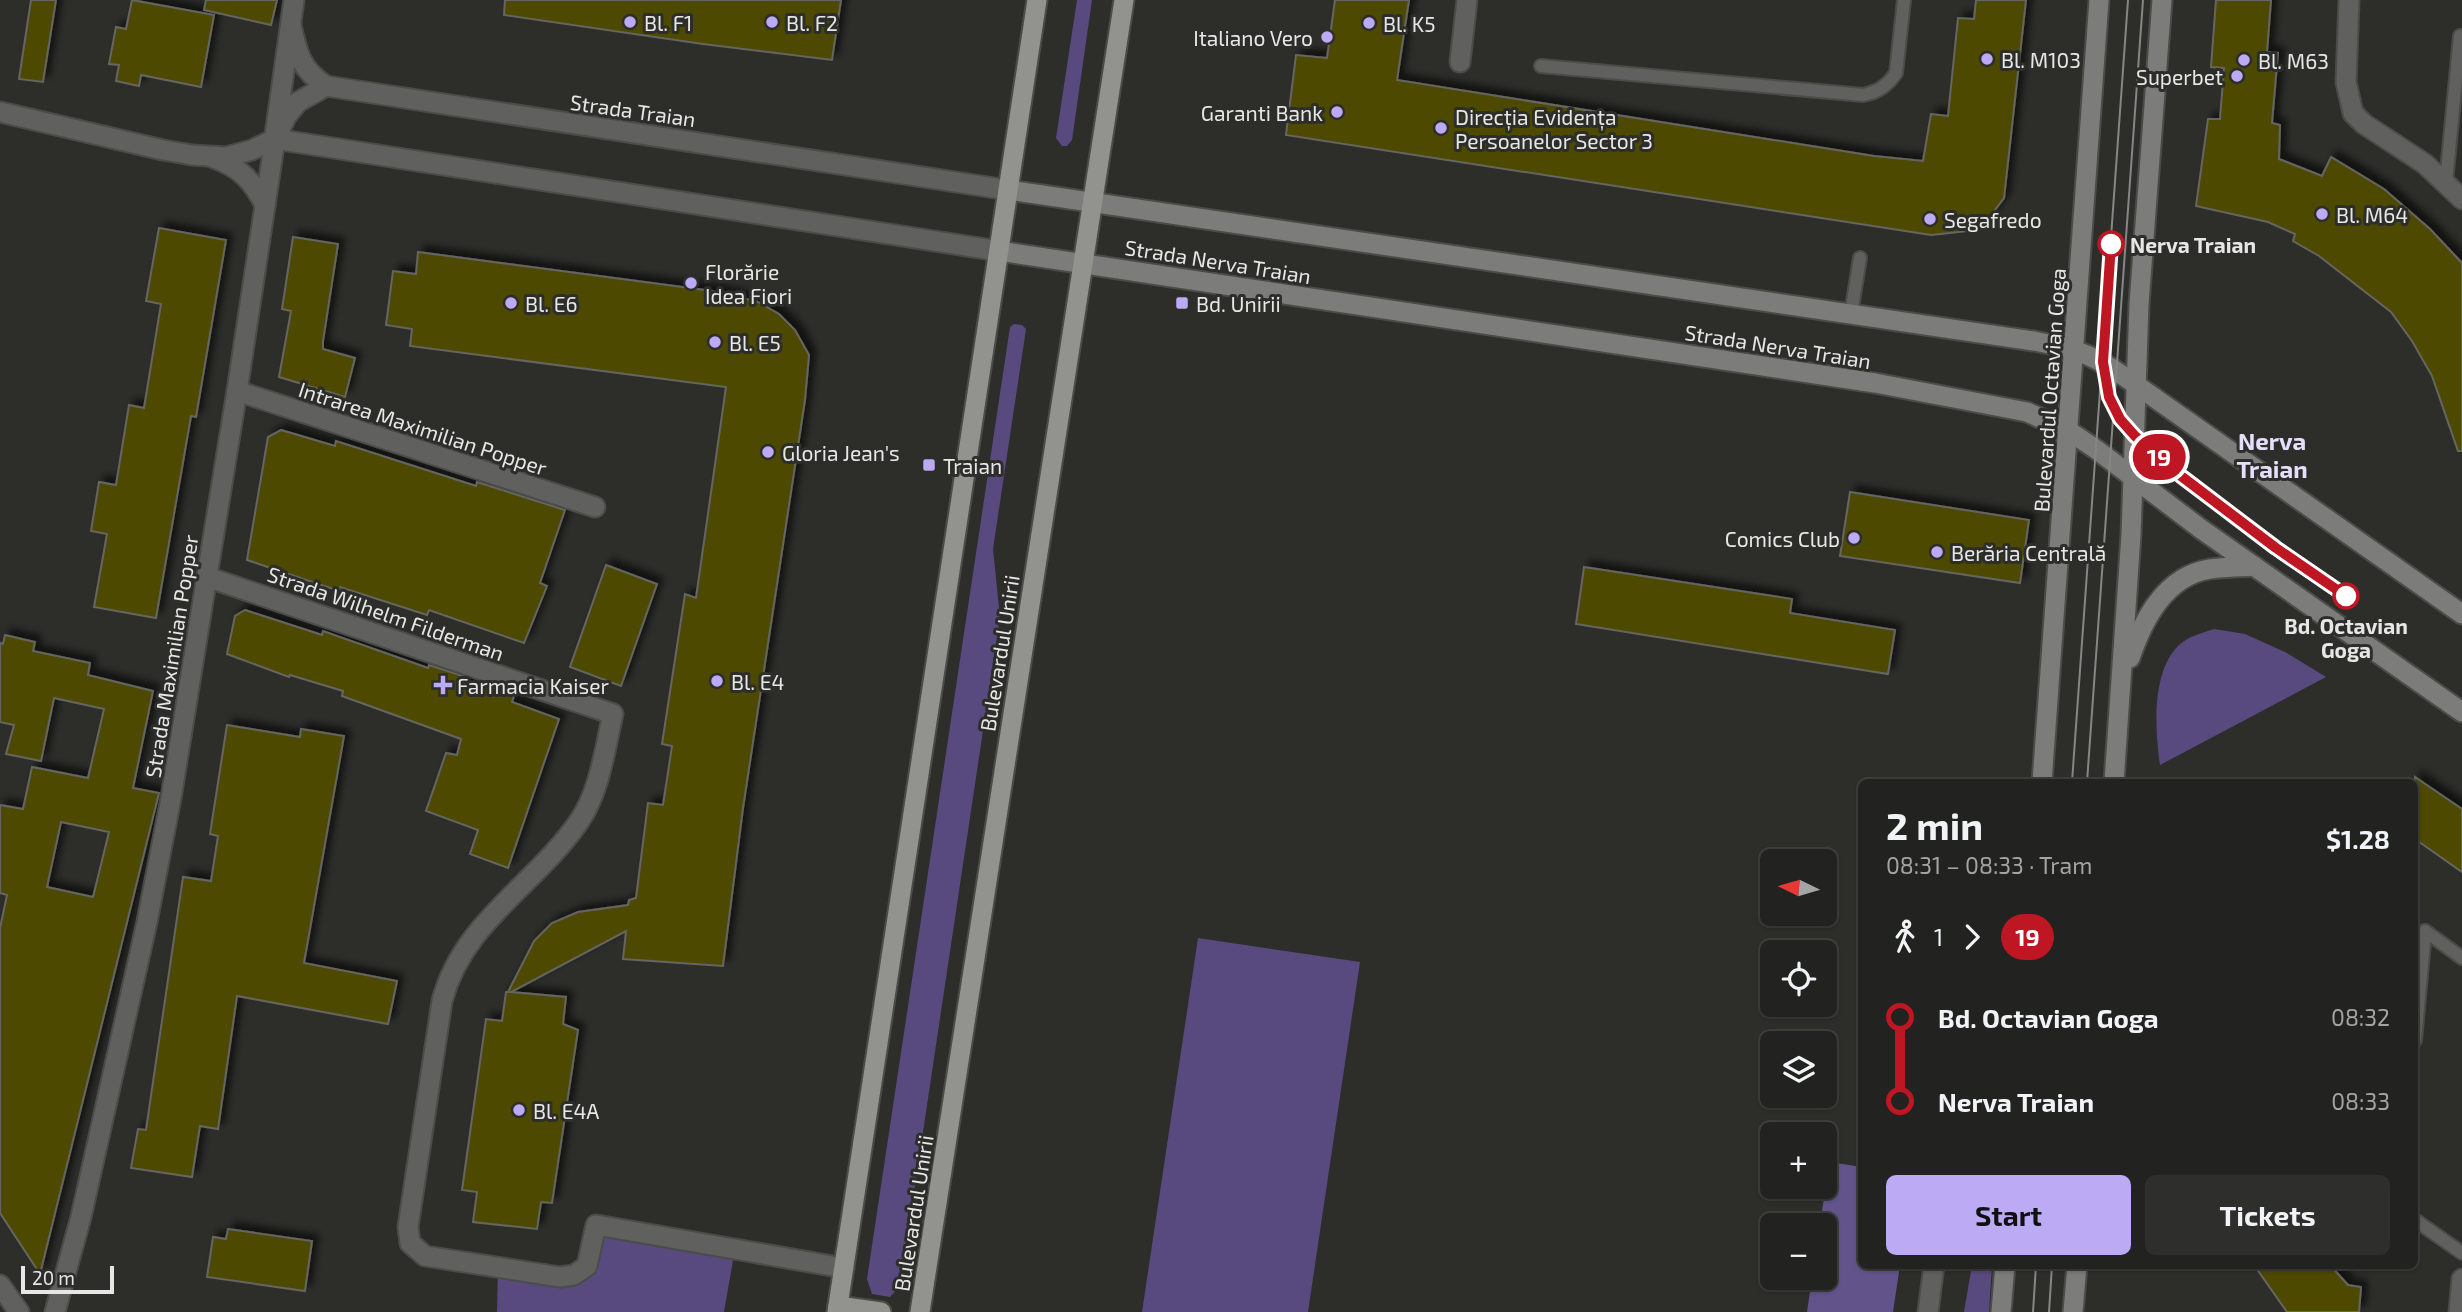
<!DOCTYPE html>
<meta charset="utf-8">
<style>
:root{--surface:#222220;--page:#2e2f2d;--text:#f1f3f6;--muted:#a2a4a5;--line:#3f3f3e;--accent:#bcaaf5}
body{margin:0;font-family:"Exo 2",sans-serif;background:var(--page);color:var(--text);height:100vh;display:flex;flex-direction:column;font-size:26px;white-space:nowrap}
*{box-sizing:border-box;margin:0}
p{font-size:23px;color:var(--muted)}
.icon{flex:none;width:38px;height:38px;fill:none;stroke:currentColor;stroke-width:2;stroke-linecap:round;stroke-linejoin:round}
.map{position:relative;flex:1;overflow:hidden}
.sheet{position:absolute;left:1858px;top:779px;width:560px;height:490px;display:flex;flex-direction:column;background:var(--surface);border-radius:10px;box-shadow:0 2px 5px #0004,0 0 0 2px var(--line)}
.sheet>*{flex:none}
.badge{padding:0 14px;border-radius:23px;font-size:24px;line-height:46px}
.needle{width:46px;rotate:275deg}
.tools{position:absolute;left:1760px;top:849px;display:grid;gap:14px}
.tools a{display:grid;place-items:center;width:77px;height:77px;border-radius:10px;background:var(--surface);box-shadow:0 2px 5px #0004,0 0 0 2px var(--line);font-size:35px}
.scale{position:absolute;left:21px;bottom:18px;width:93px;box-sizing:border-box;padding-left:7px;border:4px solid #e7e7e5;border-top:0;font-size:19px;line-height:24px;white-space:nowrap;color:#e7e7e5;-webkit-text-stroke:5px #2d2d2a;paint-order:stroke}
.map>.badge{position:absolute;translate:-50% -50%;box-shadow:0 0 0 4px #fff}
.legs{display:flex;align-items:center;gap:10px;height:77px;padding:0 28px;font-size:23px}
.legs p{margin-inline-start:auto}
.summary{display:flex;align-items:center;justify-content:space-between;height:119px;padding:0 28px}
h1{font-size:38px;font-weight:700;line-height:52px}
.cta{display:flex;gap:14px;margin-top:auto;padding:14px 28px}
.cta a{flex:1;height:80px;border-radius:10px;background:var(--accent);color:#111;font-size:28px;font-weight:700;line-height:80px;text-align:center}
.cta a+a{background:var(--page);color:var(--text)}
ul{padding:0 28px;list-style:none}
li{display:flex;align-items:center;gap:24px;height:84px;font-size:26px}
li i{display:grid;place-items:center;width:10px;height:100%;margin:0 9px;background:currentColor}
li i::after{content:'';width:18px;height:18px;margin:-9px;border:5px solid;border-radius:50%;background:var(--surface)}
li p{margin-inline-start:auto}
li:first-child i{background:linear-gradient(#0000 50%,currentColor 0)}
li:last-child i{background:linear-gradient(currentColor 50%,#0000 0)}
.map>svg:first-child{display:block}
.green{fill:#584a7f}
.forest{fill:#62548b}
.building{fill:#4e4900;stroke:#656562;stroke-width:2;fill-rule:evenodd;filter:url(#shadow)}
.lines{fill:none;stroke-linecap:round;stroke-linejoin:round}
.service-casing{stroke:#4b4b48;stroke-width:16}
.minor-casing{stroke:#4b4b48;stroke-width:23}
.tertiary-casing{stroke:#4b4b48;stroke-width:23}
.secondary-casing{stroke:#4b4b48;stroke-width:23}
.primary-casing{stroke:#4b4b48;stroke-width:23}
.service{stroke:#60605e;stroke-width:12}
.minor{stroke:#60605e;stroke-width:19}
.tertiary{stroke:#60605e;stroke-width:19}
.secondary{stroke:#7c7c7a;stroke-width:19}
.primary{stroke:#92928f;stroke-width:19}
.tram{stroke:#868684;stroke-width:2}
.line-1-casing{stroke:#fff;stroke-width:16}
.line-1{stroke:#be1622;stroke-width:10}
.poi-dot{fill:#bcaaf5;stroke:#2d2d2a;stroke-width:2.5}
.stop-1-dot{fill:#fff;stroke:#be1622;stroke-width:3.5}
.labels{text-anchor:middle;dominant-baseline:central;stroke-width:6;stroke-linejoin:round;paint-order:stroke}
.poi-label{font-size:21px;fill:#e7e7e5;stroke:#2d2d2a;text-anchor:start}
.street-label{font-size:21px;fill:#e7e7e5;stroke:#2d2d2a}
.stop-label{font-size:21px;font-weight:bold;fill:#e7e7e5;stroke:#2d2d2a;text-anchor:start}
.quarter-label{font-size:24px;font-weight:bold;fill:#e5dffd;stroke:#2d2d2a}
</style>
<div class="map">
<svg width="2462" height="1312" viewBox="0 0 2462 1312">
<defs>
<filter id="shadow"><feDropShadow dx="6" dy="-6" stdDeviation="3.5" flood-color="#0009"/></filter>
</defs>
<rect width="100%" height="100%" fill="#2d2d2a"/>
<g class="green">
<path d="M1077 0H1092L1072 140 1067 146H1062L1056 138Z"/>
<path d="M1014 324 1022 325 1026 329 993 549 1000 617 900 1286 890 1297 872 1294 867 1279 1010 327Z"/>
<path d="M2214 629 2245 634 2285 652 2326 677 2160 765C2155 730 2151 672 2179 645 2189 636 2202 633 2214 629Z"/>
<path d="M1198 938 1360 962 1308 1312H1142Z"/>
<path d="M596 1225 735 1249 724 1312H497L498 1267 574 1275Z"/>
<path d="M1972 1265H1992L1989 1312H1964Z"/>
</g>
<path class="forest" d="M1829 1162 1862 1167V1265H1900L1893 1312H1807L1812 1278H1825V1225H1820Z"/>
<g class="building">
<path d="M31 0H56L43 82 19 79Z"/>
<path d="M132 0 214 15 201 87 141 75 139 86 116 81 119 65 109 64 116 27 126 29Z"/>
<path d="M206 0H277L271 25 204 10Z"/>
<path d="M505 0H841L832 60 703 44 504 15Z"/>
<path d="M1335 0H1409L1397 80 1874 156 1923 161 1931 114 1948 116 1958 18 1974 19 1976 0H2026L2004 198 1988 219 1968 231 1931 235 1286 135 1296 55 1327 58Z"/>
<path d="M2216 0H2271L2267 52 2278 53 2272 123 2280 125 2279 159 2322 176 2331 157 2384 189 2430 229 2462 263V451H2458L2432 376 2412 341 2391 312 2319 256 2293 241 2295 234 2268 222 2196 206 2208 119H2220L2224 68 2211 67Z"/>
<path d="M159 228 226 240 196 417 191 416 156 618 94 607 107 534 91 531 99 482 116 485 129 405 144 408 161 304 146 301Z"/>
<path d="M293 237 338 244 323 341V349L355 358 345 397 279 377 291 311 282 309Z"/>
<path d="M418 252 720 292 758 302 779 314 795 330 809 355 805 400 743 808 723 966 623 959 626 931 511 992 566 997 563 1024 578 1030 552 1203 541 1202 537 1229 473 1222 477 1192 462 1190 486 1019 502 1021 506 992H508L534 941 552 923 578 912 628 905 629 900 636 898 648 803 663 805 672 746 662 744 685 594 696 598 726 387 410 346 412 329 386 325 393 271 416 274Z"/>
<path d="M281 430 335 446 336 441 476 486 477 482 565 510 540 583 547 586 524 643 429 610 427 615 340 587 339 591 247 560 268 437Z"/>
<path d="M1850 492 2029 520 2020 583 1840 556Z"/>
<path d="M606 565 657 584 621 686 570 667Z"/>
<path d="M1584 567 1792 599 1790 613 1895 630 1888 674 1576 624Z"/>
<path d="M245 610 322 635 323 631 428 668 429 665 469 678 468 681 514 696 512 702 559 719 508 868 470 854 478 830 426 811 446 753 457 755 461 739 342 696 343 691 290 675 289 677 227 654 235 616Z"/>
<path d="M5 635 35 642 33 651 90 663 88 675 153 691 133 788 159 793 40 1274 0 1213V928L7 895 0 893V805L23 809 32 767 88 778 104 709 54 698 41 761 6 754 14 725 0 722V643L3 644ZM61 822 109 832 93 897 47 887Z"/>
<path d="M227 725 300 737 301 729 344 736 304 963 397 981 388 1024 237 996 218 1129 200 1126 192 1177 131 1168 138 1129 146 1130 183 877 211 881 218 836 210 834Z"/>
<path d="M2415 777 2462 809V872L2415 839Z"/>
<path d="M228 1229 312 1241 305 1291 207 1277 213 1237 226 1239Z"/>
<path d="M2254 1265H2330L2348 1285 2361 1287 2359 1312H2287Z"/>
</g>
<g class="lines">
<defs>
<g id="service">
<path d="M1541 66 1863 95C1878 92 1887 86 1896 73L1904 0"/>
<path d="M2446 182 2460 36"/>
<path d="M1851 314 1860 258"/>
<path d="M2425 931 2462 958"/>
<path d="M2415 1040 2425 931"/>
<path d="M2415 1220 2462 1253"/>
</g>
<g id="minor">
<path d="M2349 0 2346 82 2353 113 2364 124 2425 164 2462 199"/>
<path d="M1460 62 1467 0"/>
<path d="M275 135 294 0"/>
<path d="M237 391 595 507"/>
<path d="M207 577 613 714C605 748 600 790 580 820 536 885 463 921 442 1001L408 1227 410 1243 425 1256 560 1277 574 1275 587 1266 596 1225 844 1268"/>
<path d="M0 1285 19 1312"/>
<path d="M2459 1312 2462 1279"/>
</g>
<g id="tertiary">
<path d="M291 25C297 53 301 70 326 86"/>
<path d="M0 112 163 150 192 155 226 157 252 150 275 139 287 115 298 102 326 86 1008 190"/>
<path d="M275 139 999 251"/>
<path d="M214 158C239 167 253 181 265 205"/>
<path d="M55 1312 81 1217 147 922 171 798 237 391 275 139"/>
<path d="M1928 1312 1934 1265"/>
</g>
<g id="secondary">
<path d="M1008 190 2034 341C2074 349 2088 352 2122 375L2462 614"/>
<path d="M999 251 1875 383 2027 412 2069 431 2097 450 2201 529 2462 712"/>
<path d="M2130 658C2143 620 2165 576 2210 569 2224 567 2240 567 2254 566"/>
<path d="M2042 782 2099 0"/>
<path d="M2114 782 2131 535 2139 304 2162 0"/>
<path d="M2001 1312 2005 1265"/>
<path d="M2073 1312 2077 1265"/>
</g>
<g id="primary">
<path d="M838 1306 881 1312"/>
<path d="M837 1312 1037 0"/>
<path d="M920 1312 1124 0"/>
</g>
</defs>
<use href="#service" class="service-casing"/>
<use href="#minor" class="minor-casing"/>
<use href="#tertiary" class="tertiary-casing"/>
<use href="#secondary" class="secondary-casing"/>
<use href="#primary" class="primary-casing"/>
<use href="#service" class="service"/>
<use href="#minor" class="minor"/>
<use href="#tertiary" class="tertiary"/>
<use href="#secondary" class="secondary"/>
<use href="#primary" class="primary"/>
<g class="tram">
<path d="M2072 782 2128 0"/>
<path d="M2087 782 2143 0"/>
<path d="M2033 1312 2036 1265"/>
<path d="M2049 1312 2052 1265"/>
</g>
</g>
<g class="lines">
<defs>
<path id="line-1" d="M2111 244 2103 362 2109 397 2120 419 2135 436 2181 476 2276 548 2346 596"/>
</defs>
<use href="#line-1" class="line-1-casing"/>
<use href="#line-1" class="line-1"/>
</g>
<g class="poi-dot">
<circle cx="630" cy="22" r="7"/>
<circle cx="772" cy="22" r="7"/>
<circle cx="1369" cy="23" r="7"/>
<circle cx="1327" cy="37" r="7"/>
<circle cx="1987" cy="59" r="7"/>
<circle cx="2244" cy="60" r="7"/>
<circle cx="2237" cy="76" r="7"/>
<circle cx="1337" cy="112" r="7"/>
<circle cx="1441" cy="128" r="7"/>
<circle cx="2322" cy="214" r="7"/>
<circle cx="1930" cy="219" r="7"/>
<circle cx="691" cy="283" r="7"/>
<circle cx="511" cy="303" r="7"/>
<rect x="1175" y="296" width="14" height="14" rx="3.5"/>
<circle cx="715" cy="342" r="7"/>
<circle cx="768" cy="452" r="7"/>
<rect x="922" y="458" width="14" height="14" rx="3.5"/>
<circle cx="1854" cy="538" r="7"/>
<circle cx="1937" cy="552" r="7"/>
<circle cx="717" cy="681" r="7"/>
<path d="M439.5 674.5h7v7h7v7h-7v7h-7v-7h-7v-7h7z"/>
<circle cx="519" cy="1110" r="7"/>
</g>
<g class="stop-1-dot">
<circle cx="2111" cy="244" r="12"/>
<circle cx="2346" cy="596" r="12"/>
</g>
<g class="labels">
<g class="poi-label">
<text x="644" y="22">Bl. F1</text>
<text x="786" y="22">Bl. F2</text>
<text x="1383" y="23">Bl. K5</text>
<text x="1313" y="37" text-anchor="end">Italiano Vero</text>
<text x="2001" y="59">Bl. M103</text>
<text x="2258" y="60">Bl. M63</text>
<text x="2223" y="76" text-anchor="end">Superbet</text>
<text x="1323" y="112" text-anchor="end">Garanti Bank</text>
<text x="1455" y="116">Direcția Evidența<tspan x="1455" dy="24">Persoanelor Sector 3</tspan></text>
<text x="2336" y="214">Bl. M64</text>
<text x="1944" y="219">Segafredo</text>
<text x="705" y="271">Florărie<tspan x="705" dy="24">Idea Fiori</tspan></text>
<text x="525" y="303">Bl. E6</text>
<text x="1196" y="303">Bd. Unirii</text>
<text x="729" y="342">Bl. E5</text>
<text x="782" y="452">Gloria Jean's</text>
<text x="943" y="465">Traian</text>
<text x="1840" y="538" text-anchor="end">Comics Club</text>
<text x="1951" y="552">Berăria Centrală</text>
<text x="731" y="681">Bl. E4</text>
<text x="457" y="685">Farmacia Kaiser</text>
<text x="533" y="1110">Bl. E4A</text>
</g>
<g class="street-label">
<text transform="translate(633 110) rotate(8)">Strada Traian</text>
<text transform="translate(1218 261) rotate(9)">Strada Nerva Traian</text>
<text transform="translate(1778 346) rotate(9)">Strada Nerva Traian</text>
<text transform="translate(2049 390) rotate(-86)">Bulevardul Octavian Goga</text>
<text transform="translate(423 428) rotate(18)">Intrarea Maximilian Popper</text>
<text transform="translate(386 613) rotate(19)">Strada Wilhelm Filderman</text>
<text transform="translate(999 653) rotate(-81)">Bulevardul Unirii</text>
<text transform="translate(171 656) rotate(-81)">Strada Maximilian Popper</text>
<text transform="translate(913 1213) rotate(-81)">Bulevardul Unirii</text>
</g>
<g class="stop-label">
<text x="2130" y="244">Nerva Traian</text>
<text x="2346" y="625" text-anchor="middle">Bd. Octavian<tspan x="2346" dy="24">Goga</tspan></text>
</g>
<g class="quarter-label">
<text x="2272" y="440">Nerva<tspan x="2272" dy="28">Traian</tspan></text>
</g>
</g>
</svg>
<div class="tools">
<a><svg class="needle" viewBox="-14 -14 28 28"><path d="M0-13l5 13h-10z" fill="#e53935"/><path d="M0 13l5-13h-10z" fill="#a2a4a5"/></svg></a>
<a><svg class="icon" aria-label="locate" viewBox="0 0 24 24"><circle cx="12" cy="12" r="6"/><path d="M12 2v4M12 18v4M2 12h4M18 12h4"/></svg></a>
<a><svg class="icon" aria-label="layers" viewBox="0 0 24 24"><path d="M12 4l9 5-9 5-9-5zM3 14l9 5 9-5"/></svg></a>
<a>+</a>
<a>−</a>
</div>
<div class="scale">20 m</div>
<b class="badge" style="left:2159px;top:457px;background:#be1622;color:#fff">19</b>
<section class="sheet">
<div class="summary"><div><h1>2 min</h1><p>08:31 – 08:33 · Tram</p></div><b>$1.28</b></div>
<div class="legs"><svg class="icon" aria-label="walk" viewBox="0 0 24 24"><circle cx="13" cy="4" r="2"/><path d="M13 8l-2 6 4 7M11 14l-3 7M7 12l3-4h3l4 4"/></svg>1<svg class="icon" aria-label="forward" viewBox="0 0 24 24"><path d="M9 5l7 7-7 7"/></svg><b class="badge" style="background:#be1622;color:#fff">19</b></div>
<ul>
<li><i style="color:#be1622"></i><b>Bd. Octavian Goga</b><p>08:32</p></li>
<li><i style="color:#be1622"></i><b>Nerva Traian</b><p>08:33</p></li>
</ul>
<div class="cta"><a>Start</a><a>Tickets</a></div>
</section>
</div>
